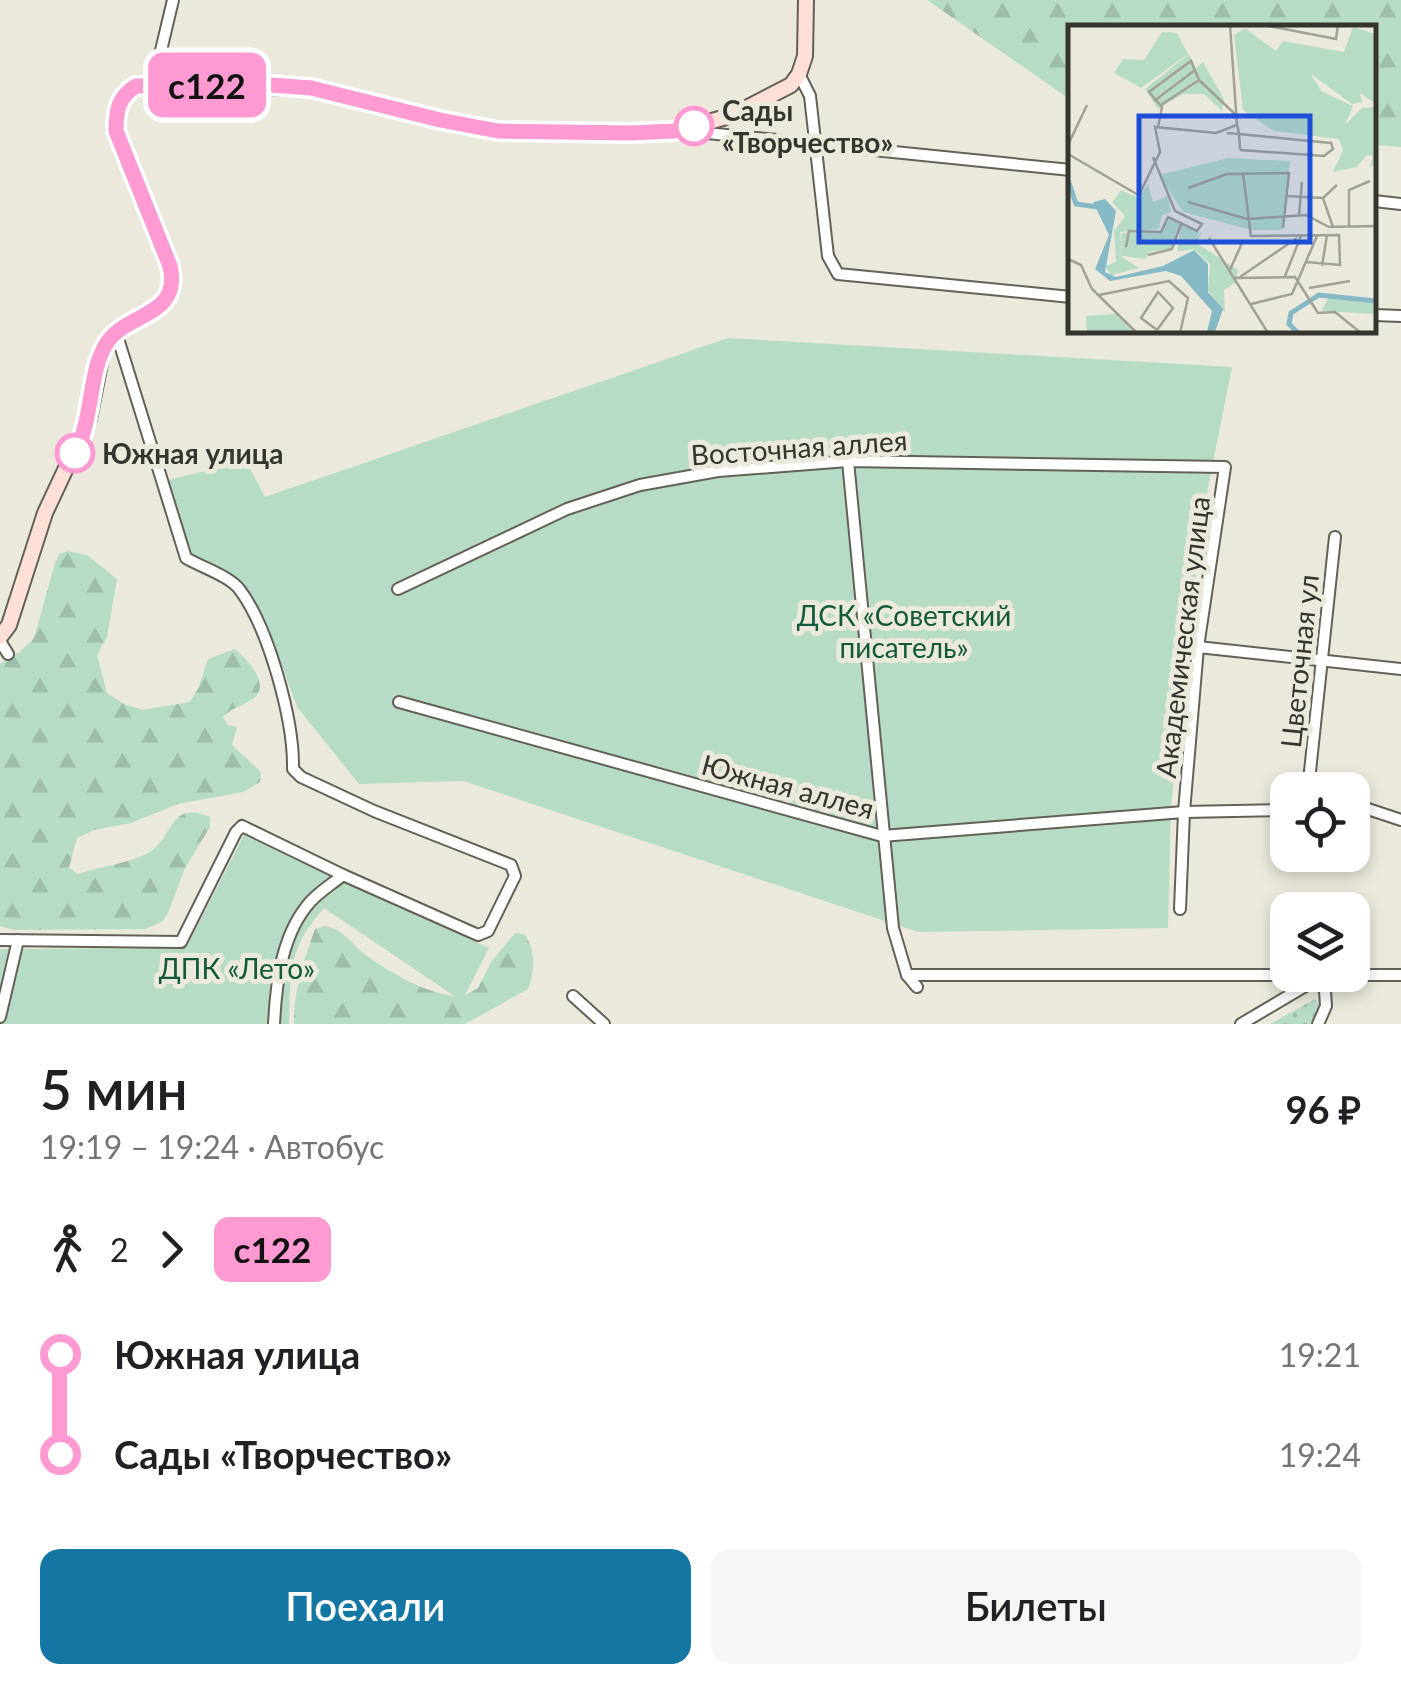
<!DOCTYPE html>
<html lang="ru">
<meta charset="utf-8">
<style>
:root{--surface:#fff;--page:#f6f6f6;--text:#202124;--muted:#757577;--accent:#1477a3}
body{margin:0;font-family:Lato,sans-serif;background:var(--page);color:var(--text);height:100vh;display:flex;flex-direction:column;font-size:38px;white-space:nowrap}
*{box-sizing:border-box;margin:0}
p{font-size:32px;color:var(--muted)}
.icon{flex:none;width:55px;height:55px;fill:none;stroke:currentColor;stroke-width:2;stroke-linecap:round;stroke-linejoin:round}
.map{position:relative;height:1024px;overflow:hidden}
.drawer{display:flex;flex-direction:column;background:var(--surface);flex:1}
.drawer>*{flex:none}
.badge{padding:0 20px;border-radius:15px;font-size:35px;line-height:65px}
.tools{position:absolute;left:1270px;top:772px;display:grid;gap:20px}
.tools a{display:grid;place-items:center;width:100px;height:100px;border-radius:20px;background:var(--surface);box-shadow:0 5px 15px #0003;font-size:50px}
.map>.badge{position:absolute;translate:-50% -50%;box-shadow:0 0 0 5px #fff}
.legs{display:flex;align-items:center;gap:15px;height:110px;padding:0 40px;font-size:32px}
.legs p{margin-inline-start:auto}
.headline{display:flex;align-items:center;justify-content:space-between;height:170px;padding:0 40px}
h1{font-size:55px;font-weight:600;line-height:75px}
.action{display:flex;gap:20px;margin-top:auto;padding:20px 40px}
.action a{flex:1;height:115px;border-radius:20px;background:var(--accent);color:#fff;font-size:40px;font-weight:600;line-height:115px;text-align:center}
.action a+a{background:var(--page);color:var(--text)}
ul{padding:0 40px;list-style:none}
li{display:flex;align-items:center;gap:35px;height:100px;font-size:38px}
li i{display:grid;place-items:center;width:15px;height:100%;margin:0 12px;background:currentColor}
li i::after{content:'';width:25px;height:25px;margin:-12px;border:8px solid;border-radius:50%;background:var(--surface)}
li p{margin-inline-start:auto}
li:first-child i{background:linear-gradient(#0000 50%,currentColor 0)}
li:last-child i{background:linear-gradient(currentColor 50%,#0000 0)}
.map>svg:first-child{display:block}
.forest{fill:url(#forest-firs)}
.park{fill:url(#park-dots)}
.garden{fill:#b7dcc6}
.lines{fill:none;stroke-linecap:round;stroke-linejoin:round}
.street-casing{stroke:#636157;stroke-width:14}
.secondary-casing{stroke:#636157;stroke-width:18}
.street{stroke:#fff;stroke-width:10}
.secondary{stroke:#fee0d6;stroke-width:14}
.line-1-casing{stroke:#fff;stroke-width:22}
.line-1{stroke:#ff9ad2;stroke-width:15}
.stop-1-dot{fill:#fff;stroke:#ff9ad2;stroke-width:5}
.labels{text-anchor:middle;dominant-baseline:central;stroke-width:10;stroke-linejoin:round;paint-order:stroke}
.stop-label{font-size:28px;font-weight:bold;fill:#35342f;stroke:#ebe9dc;text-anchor:start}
.street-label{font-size:28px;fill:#35342f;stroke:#ebe9dc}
.park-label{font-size:28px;fill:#125939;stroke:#ebe9dc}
.inset-river{fill:none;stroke:#85b9c5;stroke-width:5}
.inset-road{fill:none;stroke:#a2a197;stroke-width:2.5}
.view{fill:#1d4ed8;fill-opacity:0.15;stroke:#1d4ed8;stroke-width:5}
.inset-edge{fill:none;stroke:#35342f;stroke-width:5}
</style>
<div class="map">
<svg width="1401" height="1024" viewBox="0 0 1401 1024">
<defs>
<pattern id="forest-firs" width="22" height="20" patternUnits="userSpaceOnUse" patternTransform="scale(2.5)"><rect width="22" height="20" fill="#b7dcc6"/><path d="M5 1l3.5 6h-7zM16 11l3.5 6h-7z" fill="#9ebdaa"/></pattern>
<pattern id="park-dots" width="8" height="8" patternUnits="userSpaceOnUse" patternTransform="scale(2.5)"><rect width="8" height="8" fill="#b7dcc6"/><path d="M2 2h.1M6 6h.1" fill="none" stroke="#9ebdaa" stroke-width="1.8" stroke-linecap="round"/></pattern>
</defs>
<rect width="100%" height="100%" fill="#ebe9dc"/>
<g class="forest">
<path d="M927 0H1401V147L1374 145V28H1071V100Z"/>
<path d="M68 551 87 555 117 579 107 637 97 655 107 693 124 704 143 710 190 702 199 686 208 659 235 649C247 659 272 685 253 699 243 706 232 707 223 717L228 725 237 727 232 745 261 772 260 782 243 792 178 804 131 823 94 830 77 838 69 868 78 874C100 866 128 864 148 853 173 840 169 798 210 817V827L185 868 168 913 163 921 146 929 14 930 0 926V664L21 651 34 638 55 563 59 554Z"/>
<path d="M324 926C342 928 349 941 362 952 391 974 426 994 462 997L478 988 491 962 515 933 524 934C536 948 535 972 528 989L465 1024H294C293 992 304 959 315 929Z"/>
</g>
<path class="park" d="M1315 999 1321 1007 1313 1024H1270Z"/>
<g class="garden">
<path d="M728 338 1232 367 1202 518 1171 806 1168 928 918 932 463 781 359 784 297 707 273 641 248 590 234 576 191 556 168 480 246 461 265 497Z"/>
<path d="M244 835 489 948 462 1001 324 908C287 950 291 971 289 1024H0V949L186 948Z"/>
</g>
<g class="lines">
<defs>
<g id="street">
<path d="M799 74 810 96 828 256 838 274 1071 297"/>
<path d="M153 84 173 0"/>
<path d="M687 131 1071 170"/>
<path d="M1374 201 1401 204"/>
<path d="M1374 315 1401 316"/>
<path d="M848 461 893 928 907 975 917 987"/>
<path d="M398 589 567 509 640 485 718 471 848 461 1225 467 1198 647 1184 812 1180 909"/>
<path d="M0 641 8 654"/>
<path d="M1198 647 1401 669"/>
<path d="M399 702 882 836 1184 812 1288 810"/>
<path d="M1308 790 1335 537"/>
<path d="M1352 808H1365L1401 820"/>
<path d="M0 940 181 942 236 832 242 826 343 875 478 935 488 931 515 876 511 865 374 811 301 777 293 769C294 721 269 629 240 590 230 576 201 567 186 558L116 332"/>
<path d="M907 975H1401"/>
<path d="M573 996 604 1024"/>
<path d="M0 1017 18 940"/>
<path d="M274 1024C276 985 281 939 306 907 315 894 331 885 343 875"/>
<path d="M1241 1024 1324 975 1326 1006 1318 1024"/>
</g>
<path id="secondary" d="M0 637 9 625 45 513 89 419 103 348 116 332 163 304 171 290 170 266 116 131C116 109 120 92 143 84L311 88 440 121 498 131 566 133 681 130 733 115 791 85 799 74 805 56 806 0"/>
</defs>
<use href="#street" class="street-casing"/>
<use href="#secondary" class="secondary-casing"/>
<use href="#street" class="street"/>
<use href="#secondary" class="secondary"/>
</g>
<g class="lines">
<defs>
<path id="line-1" d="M75 453C93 419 89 373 105 346 124 311 182 319 170 266L116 131C116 111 118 97 136 86L271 85 311 88 440 120 498 131 631 133 674 131 694 126"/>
</defs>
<use href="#line-1" class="line-1-casing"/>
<use href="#line-1" class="line-1"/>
</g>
<g class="stop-1-dot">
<circle cx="694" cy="126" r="18"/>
<circle cx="75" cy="453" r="18"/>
</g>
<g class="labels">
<g class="stop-label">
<text x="722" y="110">Сады<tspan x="722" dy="32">«Творчество»</tspan></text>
<text x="102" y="453">Южная улица</text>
</g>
<g class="street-label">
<text transform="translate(799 447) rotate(-4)">Восточная аллея</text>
<text transform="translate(1182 637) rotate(-83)">Академическая улица</text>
<text transform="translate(1299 661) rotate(-84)">Цветочная ул</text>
<text transform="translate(788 786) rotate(15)">Южная аллея</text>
</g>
<g class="park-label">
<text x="904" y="615">ДСК «Советский<tspan x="904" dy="32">писатель»</tspan></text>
<text x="237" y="968">ДПК «Лето»</text>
</g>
</g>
<g transform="translate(1068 25)">
<rect width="308" height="308" fill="#ebe9dc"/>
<path d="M48 289 67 307H19L18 291Z" fill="#b7dcc6"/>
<path d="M285 2 307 9V78L292 68 294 77 284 79 243 49 253 66 285 81 277 100 294 83 307 82V139L302 142 305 131 299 130 289 142 265 147 275 125 271 114 206 106 175 85 166 10 177 3 208 26 215 16 276 27ZM94 7 109 8 120 29 73 63 46 48 55 34 76 35ZM80 159 85 177 100 171 103 187 94 190 91 204 52 207 54 232 71 243 43 250 37 241 48 237 46 206 57 191 44 177 53 165 70 173ZM112 205 127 213 135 206 128 218 170 245 168 257 156 265 157 288 140 265 142 239 126 224 109 227ZM261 271 307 277V289L254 286Z" fill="#b7dcc6"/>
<path d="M121 29 128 43 135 37 156 74 154 86 136 69H115L90 84 77 64ZM160 133 222 136 214 205H183L115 187 91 150ZM101 194 131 207 127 214 110 203 106 223 81 227 78 234 54 231 53 208 93 207Z" fill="#b7dcc6"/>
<path d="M37 174 48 186 37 247 48 252 95 241 126 225 140 239V267L155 284 147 307H139L144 286 113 251 98 246 42 256 27 244 41 210 25 177Z" fill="#85b9c5"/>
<path class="inset-river" d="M0 155 8 179 30 182M230 308 221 299 223 288 251 270 308 276"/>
<path class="inset-road" d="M195 0 268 14 270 0M131 55 169 91M86 76 127 45M90 102 94 82 81 67 123 36 131 55 93 80M159 108 171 109 231 115 263 118 265 124 256 131 173 125 172 123 171 109 170 103 169 100M0 120 19 80M0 129 72 171M175 148 183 212M120 163 159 149 221 148 215 203M71 170 92 127 87 102 148 108 169 100 162 0M218 171 255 173M120 177 179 194 238 190 261 202 308 201M231 190 234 157M265 202 255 173 269 160M281 202V165L302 156M182 211 271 210 272 240 238 237M141 213 200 308M58 222 61 206 93 207 100 192 129 206 134 199 107 186 85 132M80 230 104 224 113 199M0 234 13 240 24 264 69 308M254 241 259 210M161 247 174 218M217 251 233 211M172 252 229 213M167 253 227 252 250 288 267 287 293 308M241 263 282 256M90 267 105 283 89 305 73 293ZM31 270 101 256 120 273 112 308M183 279 224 269 249 211"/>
<path class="view" d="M71 91H242V217H71Z"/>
<rect width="308" height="308" class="inset-edge"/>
</g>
</svg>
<div class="tools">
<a><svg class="icon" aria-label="locate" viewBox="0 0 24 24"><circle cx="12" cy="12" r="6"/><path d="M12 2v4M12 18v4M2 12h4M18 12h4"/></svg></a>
<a><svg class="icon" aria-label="layers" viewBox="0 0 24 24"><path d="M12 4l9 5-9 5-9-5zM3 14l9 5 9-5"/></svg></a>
</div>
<b class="badge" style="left:207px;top:85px;background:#ff9ad2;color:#111">с122</b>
</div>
<section class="drawer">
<div class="headline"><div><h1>5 мин</h1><p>19:19 – 19:24 · Автобус</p></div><b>96 ₽</b></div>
<div class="legs"><svg class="icon" aria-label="walk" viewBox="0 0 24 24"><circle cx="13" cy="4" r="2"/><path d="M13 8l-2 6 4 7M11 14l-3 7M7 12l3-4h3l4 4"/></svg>2<svg class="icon" aria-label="forward" viewBox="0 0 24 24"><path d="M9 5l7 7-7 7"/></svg><b class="badge" style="background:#ff9ad2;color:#111">с122</b></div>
<ul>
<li><i style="color:#ff9ad2"></i><b>Южная улица</b><p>19:21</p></li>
<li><i style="color:#ff9ad2"></i><b>Сады «Творчество»</b><p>19:24</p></li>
</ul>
<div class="action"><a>Поехали</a><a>Билеты</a></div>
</section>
